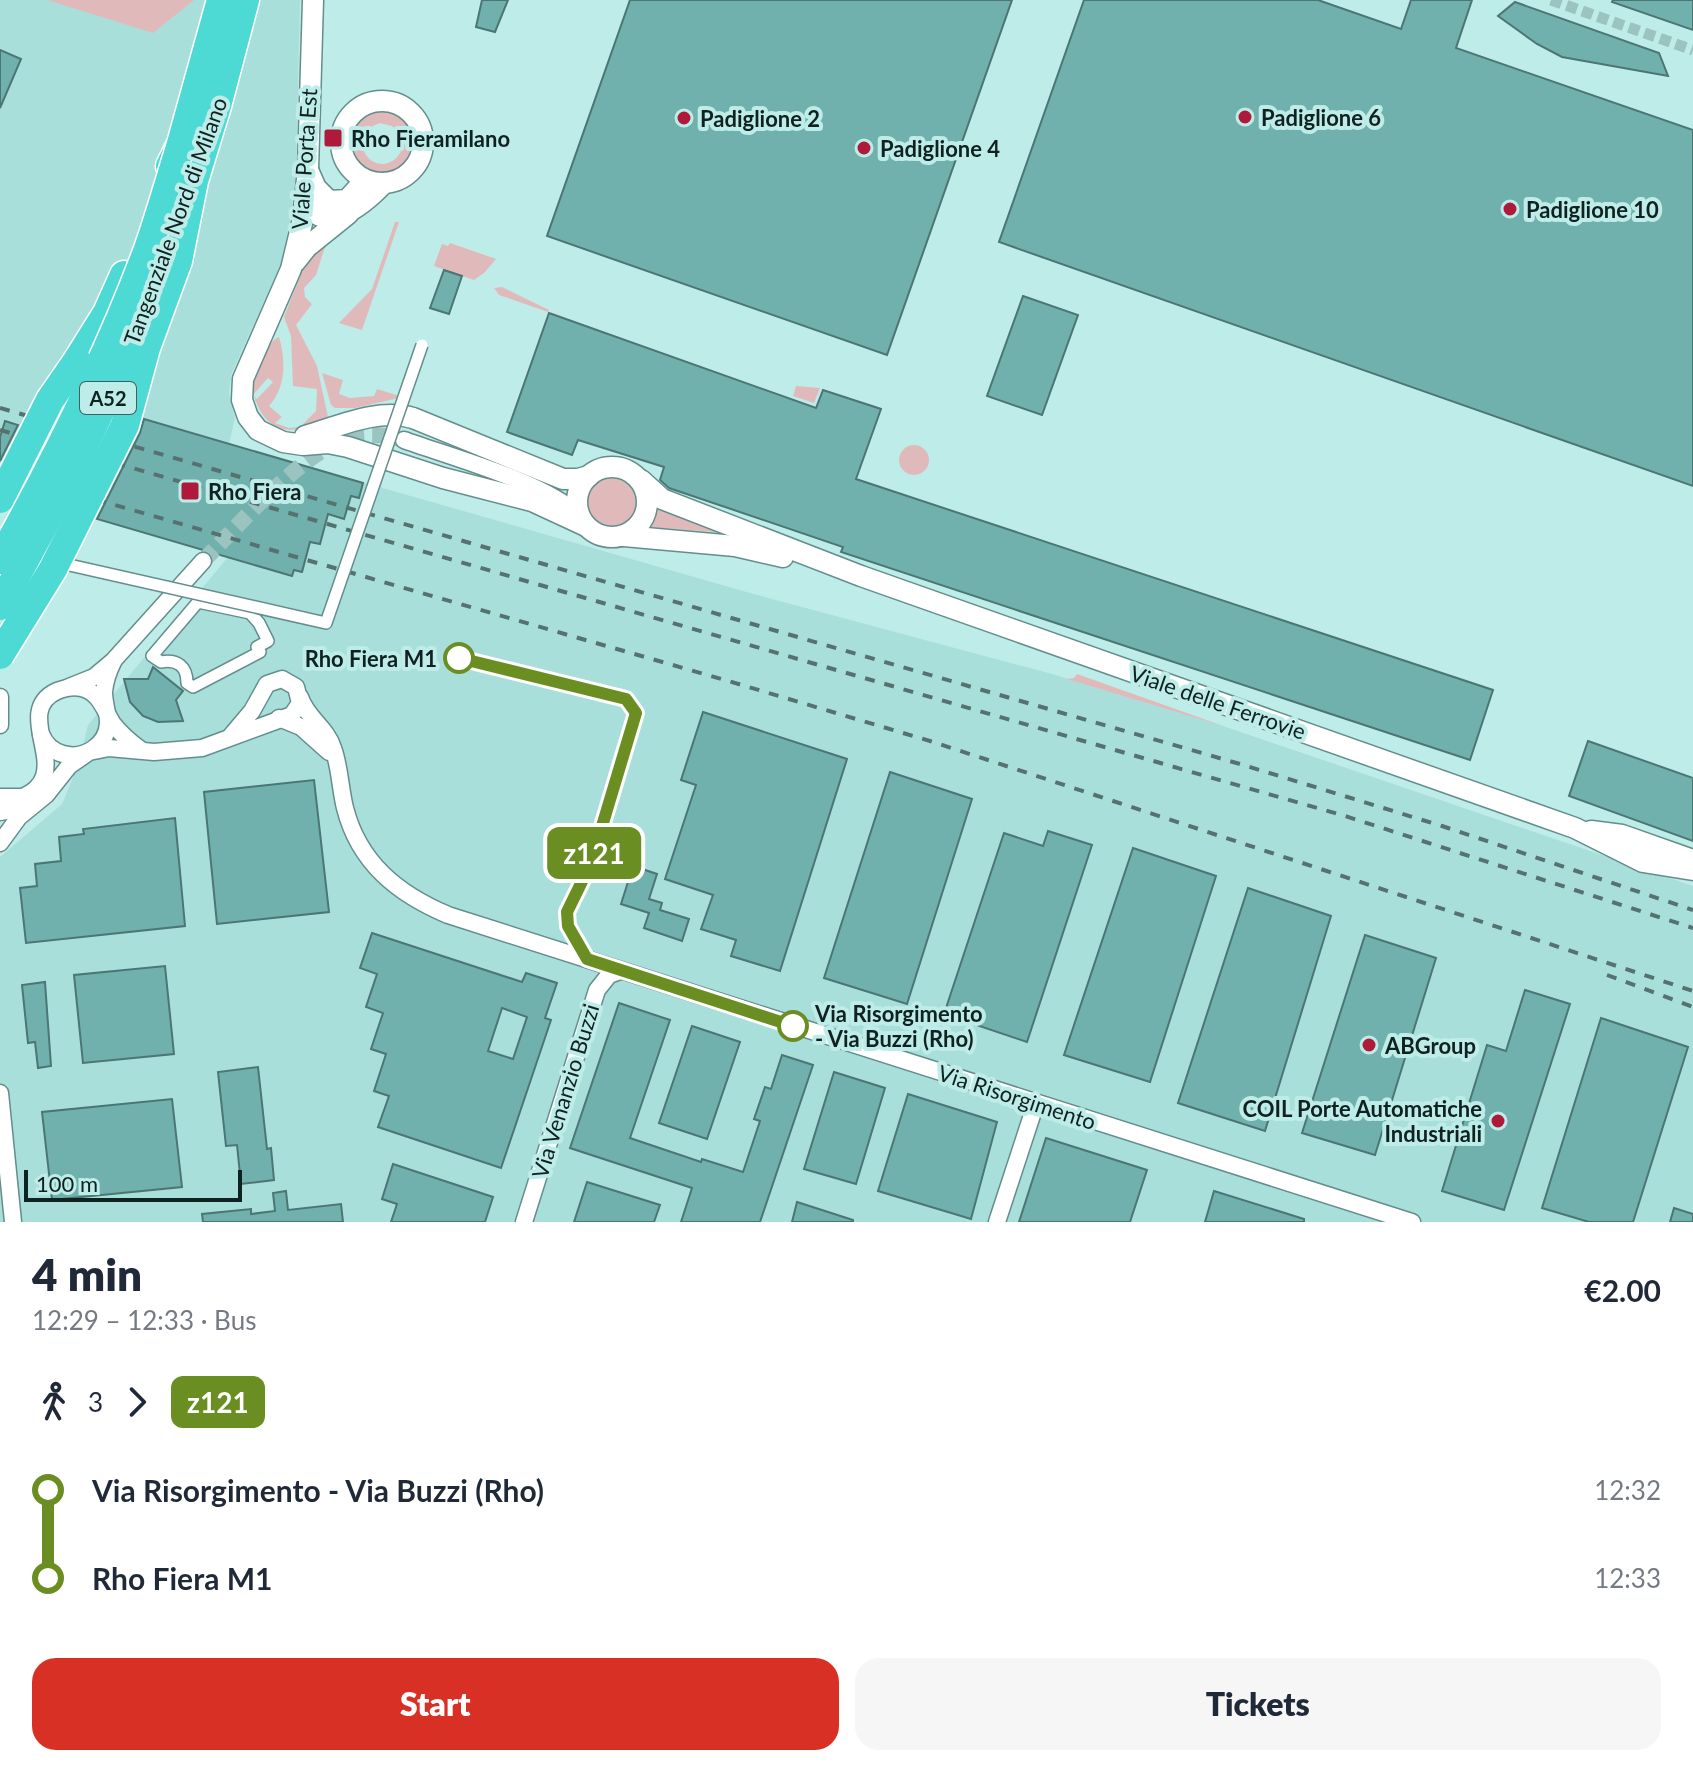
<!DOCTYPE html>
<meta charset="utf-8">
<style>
:root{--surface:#fff;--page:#f6f6f7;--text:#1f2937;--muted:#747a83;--accent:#d93025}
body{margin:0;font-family:Lato,sans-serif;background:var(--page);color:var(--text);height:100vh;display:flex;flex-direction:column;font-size:30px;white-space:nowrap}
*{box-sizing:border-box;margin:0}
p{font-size:26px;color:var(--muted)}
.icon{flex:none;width:44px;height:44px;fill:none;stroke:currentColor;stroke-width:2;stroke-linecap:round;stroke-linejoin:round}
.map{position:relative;height:1222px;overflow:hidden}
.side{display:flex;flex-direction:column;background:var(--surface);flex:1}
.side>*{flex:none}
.badge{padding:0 16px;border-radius:12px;font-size:28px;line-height:52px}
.scale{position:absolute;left:24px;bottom:20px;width:218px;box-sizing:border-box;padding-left:8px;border:4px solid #0f2120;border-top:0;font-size:22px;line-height:28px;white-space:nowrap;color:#0f2120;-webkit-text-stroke:6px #beece8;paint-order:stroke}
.map>.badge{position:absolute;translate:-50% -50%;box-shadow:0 0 0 4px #fff}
.legs{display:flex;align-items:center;gap:12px;height:88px;padding:0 32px;font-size:26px}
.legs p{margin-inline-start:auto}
.summary{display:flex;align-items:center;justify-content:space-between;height:136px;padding:0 32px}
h1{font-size:44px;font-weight:800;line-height:60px}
.cta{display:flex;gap:16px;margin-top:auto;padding:16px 32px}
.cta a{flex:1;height:92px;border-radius:24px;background:var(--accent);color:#fff;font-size:32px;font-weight:800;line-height:92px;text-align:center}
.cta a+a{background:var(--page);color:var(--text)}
ul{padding:0 32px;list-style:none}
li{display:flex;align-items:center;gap:28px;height:88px;font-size:30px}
li i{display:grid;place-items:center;width:12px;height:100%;margin:0 10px;background:currentColor}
li i::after{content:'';width:20px;height:20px;margin:-10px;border:6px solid;border-radius:50%;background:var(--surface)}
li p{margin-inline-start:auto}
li:first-child i{background:linear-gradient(#0000 50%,currentColor 0)}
li:last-child i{background:linear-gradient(currentColor 50%,#0000 0)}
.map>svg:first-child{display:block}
.built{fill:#a9dfdb}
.green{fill:#e0babb;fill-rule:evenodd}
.building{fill:#70b0ad;stroke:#4b7673;stroke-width:2;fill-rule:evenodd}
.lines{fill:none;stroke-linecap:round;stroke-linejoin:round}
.pedestrian-tunnel{stroke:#9bc3c0;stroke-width:11;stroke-dasharray:11 5.5;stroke-linecap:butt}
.minor-tunnel{stroke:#9bc3c0;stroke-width:16;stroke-dasharray:16 8;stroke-linecap:butt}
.pedestrian-casing{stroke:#638e8b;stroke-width:14}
.minor-casing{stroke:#638e8b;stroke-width:19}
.tertiary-casing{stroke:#638e8b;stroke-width:23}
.motorway-casing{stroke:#fff;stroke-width:31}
.pedestrian{stroke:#fff;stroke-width:11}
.minor{stroke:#fff;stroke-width:16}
.tertiary{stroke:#fff;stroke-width:20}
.motorway{stroke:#4edad4;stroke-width:28}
.rail{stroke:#557270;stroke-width:4;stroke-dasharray:10 10;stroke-linecap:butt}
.pedestrian-bridge-casing{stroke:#638e8b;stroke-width:14;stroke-linecap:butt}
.motorway-bridge-casing{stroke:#fff;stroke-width:31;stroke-linecap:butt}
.pedestrian-bridge{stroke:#fff;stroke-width:11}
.motorway-bridge{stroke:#4edad4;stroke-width:28}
.line-1-casing{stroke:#fff;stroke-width:18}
.line-1{stroke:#6b8e23;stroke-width:12}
.poi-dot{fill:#af1a3a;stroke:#beece8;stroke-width:3}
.stop-1-dot{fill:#fff;stroke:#6b8e23;stroke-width:4}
.labels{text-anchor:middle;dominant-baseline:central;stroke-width:8;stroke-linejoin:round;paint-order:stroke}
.shield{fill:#beece8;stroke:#445e5c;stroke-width:2}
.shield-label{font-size:20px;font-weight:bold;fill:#0f2120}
.poi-label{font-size:22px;font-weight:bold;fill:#0f2120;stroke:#beece8;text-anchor:start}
.street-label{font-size:22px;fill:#0f2120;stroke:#beece8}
.stop-label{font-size:22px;font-weight:bold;fill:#0f2120;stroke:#beece8;text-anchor:end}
</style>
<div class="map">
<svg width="1693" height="1222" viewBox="0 0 1693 1222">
<rect width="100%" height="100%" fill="#beece8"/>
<path class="built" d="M0 0H300L296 173 291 215 281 263 231 375 229 394 235 418 229 444 750 593 1052 674 1226 727 1693 886V1222H0V857L62 804 79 763 88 725 228 557 0 492Z"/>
<g class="green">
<path d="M47 0H194L153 33Z"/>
<path d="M379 111C400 113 412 124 414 145 394 222 303 131 379 111ZM380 123 392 126 401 136C403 145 402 154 394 160 369 177 345 134 380 123Z"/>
<path d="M358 214 361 217 326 244 316 275 304 288 305 297 312 304 296 325 317 366 328 417C296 436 267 437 254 396L257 399 273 382 268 378 253 395C251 381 266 341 279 337 286 360 286 388 269 406L282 417 275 423 289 428 300 427 316 411 317 389 293 386 291 336 284 317 308 256Z"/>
<path d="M395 222H399L362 330 339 323 372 289Z"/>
<path d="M450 243 496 259 484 273 474 280 434 266 442 244 448 246Z"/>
<path d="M502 287 549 310 548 312 499 295 494 288Z"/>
<path d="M322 373 343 380 339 394 350 398 374 396 377 389 403 397 355 408H335L331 405Z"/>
<path d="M796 386 820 388 814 403 793 396Z"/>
<circle cx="914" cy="460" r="15"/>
<circle cx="611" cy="503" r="25"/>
<path d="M657 506 743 534 649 527Z"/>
<path d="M1077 674 1226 727 1067 679 1074 678Z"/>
</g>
<g class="building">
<path d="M482 0H508L495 32 476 27Z"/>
<path d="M630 0H1012L887 355 547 236Z"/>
<path d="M1084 0H1318L1401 29 1411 0H1472L1456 48 1693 130V486L999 242Z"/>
<path d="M1613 0H1693V30L1612 2Z"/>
<path d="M1515 2 1659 53 1668 76 1562 57 1537 44 1498 16Z"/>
<path d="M0 50 21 59 0 108Z"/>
<path d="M444 270 462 276 449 314 430 308Z"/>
<path d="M1023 296 1078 315 1042 415 987 396Z"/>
<path d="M549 313 816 408 823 390 881 409 856 479 1493 690 1470 760 841 552 843 547 669 488 660 480 664 467 578 440 572 455 507 432Z"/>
<path d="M144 419 363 483 359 498 351 496 344 519 328 514 320 544 310 542 302 572 294 570 292 576 97 519 140 433Z"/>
<path d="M5 421 18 425 0 461V437Z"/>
<path d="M153 667 183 691 176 700 183 721 158 722 143 716 130 702 124 679H148Z"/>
<path d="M703 712 847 759 780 971 731 956 736 940 701 929 713 895 665 879 696 785 681 780Z"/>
<path d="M1588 741 1693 778V841L1569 796Z"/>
<path d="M890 772 972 799 907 1004 824 978Z"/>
<path d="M314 780 329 912 217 924 204 792Z"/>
<path d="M175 818 185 926 26 943 20 888 37 886 35 864 61 861 59 837 84 834 83 829Z"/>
<path d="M1048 831 1092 845 1027 1042 944 1014 1004 833 1043 846Z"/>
<path d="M1133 848 1216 876 1150 1082 1064 1055Z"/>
<path d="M633 866 657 874 649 899 662 903 660 910 689 919 682 941 644 928 649 913 621 904Z"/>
<path d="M1248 888 1331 916 1265 1131 1178 1103Z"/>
<path d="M372 933 522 982 526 973 557 983 545 1018 551 1020 501 1168 378 1127 389 1096 374 1091 386 1054 371 1049 383 1013 366 1007 377 974 360 968ZM502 1008 527 1017 513 1059 488 1051Z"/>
<path d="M1365 935 1436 958 1375 1155 1302 1133Z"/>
<path d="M165 966 174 1054 83 1063 74 975Z"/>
<path d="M45 982 51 1066 38 1068 35 1042 28 1043 22 985Z"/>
<path d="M1525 990 1570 1004 1504 1210 1442 1191 1487 1045 1506 1051Z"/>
<path d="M619 1003 670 1020 630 1138 701 1162 702 1159 743 1172 760 1121 754 1119 765 1087 771 1089 782 1055 813 1065 760 1222H681L692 1188 570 1148Z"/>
<path d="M1601 1018 1688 1047 1633 1222H1589L1542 1208Z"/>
<path d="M692 1026 740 1042 707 1139 659 1123Z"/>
<path d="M258 1067 267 1149 271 1148 274 1180 241 1184 237 1145 226 1146 218 1072Z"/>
<path d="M834 1072 885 1088 856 1184 804 1169Z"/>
<path d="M908 1094 997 1122 971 1219 878 1191Z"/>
<path d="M172 1099 182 1187 52 1200 42 1112Z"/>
<path d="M1046 1138 1147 1170 1130 1222H1019Z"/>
<path d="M393 1164 493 1197 485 1222H391L397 1204 382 1199Z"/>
<path d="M587 1182 660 1205 654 1222H574Z"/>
<path d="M286 1191 288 1210 341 1204 343 1222H203L202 1214 251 1209V1214L275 1211 273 1193Z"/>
<path d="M1214 1191 1304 1219V1222H1205Z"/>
<path d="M797 1202 853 1220V1222H792Z"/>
<path d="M1674 1208 1693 1214V1222H1670Z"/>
</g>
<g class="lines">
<path class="pedestrian-tunnel" d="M1551 0 1693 50"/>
<path class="minor-tunnel" d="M203 561C237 527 305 449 349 438 367 433 386 435 404 440"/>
<defs>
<path id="pedestrian" d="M198 602 250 613 259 623 268 641 257 647 260 652 193 687 187 683C187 666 177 659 161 662L152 656Z"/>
<g id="minor">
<path d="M404 440C448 456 551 484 580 517"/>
<path d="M69 687 94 677 113 661 203 561"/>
<path d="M0 697V725"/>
<path d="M300 697C306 717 327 728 333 748 340 767 340 788 345 808 359 863 398 894 448 915L1412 1222"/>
<path d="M279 718 301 727 329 752"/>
<path d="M41 734C45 744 52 751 63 754 84 760 107 745 108 723 108 713 104 703 104 692 105 681 108 672 113 662"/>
<path d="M0 797H23C32 793 41 786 44 776 53 749 20 708 57 691 65 688 73 686 81 688 100 692 104 710 113 724 121 734 130 742 140 749"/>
<path d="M0 812 30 807"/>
<path d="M0 843 19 817 46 795 69 766 89 752 109 748 154 752 202 748 292 715 300 703 296 687 282 679 267 684 252 711 230 737"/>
<path d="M0 1093 13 1222"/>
<path d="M524 1222 597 990 609 975 620 971"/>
<path d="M997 1222 1036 1103"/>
</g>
<g id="tertiary">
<path d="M313 0 308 169 303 219 291 269 243 379 242 400 248 417 258 430 283 442 303 445 328 443 348 447 443 478 532 501 586 526"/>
<circle cx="382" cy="142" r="41"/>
<path d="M308 170 316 188 329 201 347 200 357 189"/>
<path d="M306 196C319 243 366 202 384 183"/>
<path d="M295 262 307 247 348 214"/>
<path d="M305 436C340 426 377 408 413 418L563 479H578L589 476"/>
<circle cx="612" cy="502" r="35"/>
<path d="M641 480 662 499 861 576 1575 828 1643 862 1693 870"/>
<path d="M624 536 735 546 783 557"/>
<path d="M1591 831 1622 835 1693 860"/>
</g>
<g id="motorway">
<path d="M170 166 181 144 221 0"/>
<path d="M194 181 217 106 245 0"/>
<path d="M77 361 107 313 124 275"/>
</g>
</defs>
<use href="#pedestrian" class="pedestrian-casing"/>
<use href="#minor" class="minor-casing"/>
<use href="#tertiary" class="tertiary-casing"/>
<use href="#motorway" class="motorway-casing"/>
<use href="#pedestrian" class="pedestrian"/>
<use href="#minor" class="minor"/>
<use href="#tertiary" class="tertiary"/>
<use href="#motorway" class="motorway"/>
<g class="rail">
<path d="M0 408 1240 764 1442 826 1693 910"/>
<path d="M0 430 1345 816 1693 928"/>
<path d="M0 472 725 680 930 741 1693 991"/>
<path d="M1607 975 1693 1007"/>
</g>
<defs>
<path id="pedestrian-bridge" d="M56 562 326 623 422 345"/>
<g id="motorway-bridge">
<path d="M0 499 50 400 77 361"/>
<path d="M0 560C56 460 108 357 148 249 160 215 170 179 181 144"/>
<path d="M0 606 65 486 136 335"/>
<path d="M0 655 53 569 125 425 146 348 178 261 194 181"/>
</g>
</defs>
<use href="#pedestrian-bridge" class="pedestrian-bridge-casing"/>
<use href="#motorway-bridge" class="motorway-bridge-casing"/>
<use href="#pedestrian-bridge" class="pedestrian-bridge"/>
<use href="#motorway-bridge" class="motorway-bridge"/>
</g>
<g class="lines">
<defs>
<path id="line-1" d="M459 658 626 699 636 713 591 863 567 912 568 926 587 959 793 1026"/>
</defs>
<use href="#line-1" class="line-1-casing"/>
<use href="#line-1" class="line-1"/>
</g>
<g class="poi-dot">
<circle cx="1245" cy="117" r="8"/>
<circle cx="684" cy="118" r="8"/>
<rect x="323" y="128" width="20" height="20" rx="4"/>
<circle cx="864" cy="148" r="8"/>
<circle cx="1510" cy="209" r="8"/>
<rect x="180" y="481" width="20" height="20" rx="4"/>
<circle cx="1369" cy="1045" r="8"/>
<circle cx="1498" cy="1121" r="8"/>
</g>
<g class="stop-1-dot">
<circle cx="459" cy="658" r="14"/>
<circle cx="793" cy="1026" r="14"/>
</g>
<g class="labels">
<rect class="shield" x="80" y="382" width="56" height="32" rx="6"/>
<g class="shield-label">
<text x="108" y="398">A52</text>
</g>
<g class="poi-label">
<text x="1261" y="117">Padiglione 6</text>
<text x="700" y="118">Padiglione 2</text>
<text x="351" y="138">Rho Fieramilano</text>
<text x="880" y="148">Padiglione 4</text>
<text x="1526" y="209">Padiglione 10</text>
<text x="208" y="491">Rho Fiera</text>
<text x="1385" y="1045">ABGroup</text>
<text x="1482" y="1108" text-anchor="end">COIL Porte Automatiche<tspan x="1482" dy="25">Industriali</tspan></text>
</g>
<g class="street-label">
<text transform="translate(304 159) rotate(-86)">Viale Porta Est</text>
<text transform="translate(175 221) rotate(-70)">Tangenziale Nord di Milano</text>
<text transform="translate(1218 702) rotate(19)">Viale delle Ferrovie</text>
<text transform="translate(565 1091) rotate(-73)">Via Venanzio Buzzi</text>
<text transform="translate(1017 1097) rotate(18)">Via Risorgimento</text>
</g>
<g class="stop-label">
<text x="437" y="658">Rho Fiera M1</text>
<text x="815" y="1013" text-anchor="start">Via Risorgimento<tspan x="815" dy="25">- Via Buzzi (Rho)</tspan></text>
</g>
</g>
</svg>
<div class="scale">100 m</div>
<b class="badge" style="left:594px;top:853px;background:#6b8e23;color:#fff">z121</b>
</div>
<section class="side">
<div class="summary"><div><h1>4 min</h1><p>12:29 – 12:33 · Bus</p></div><b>€2.00</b></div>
<div class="legs"><svg class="icon" aria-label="walk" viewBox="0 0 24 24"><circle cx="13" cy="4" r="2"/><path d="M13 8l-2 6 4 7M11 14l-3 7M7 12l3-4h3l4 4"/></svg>3<svg class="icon" aria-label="forward" viewBox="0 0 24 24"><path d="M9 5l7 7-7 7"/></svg><b class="badge" style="background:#6b8e23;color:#fff">z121</b></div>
<ul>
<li><i style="color:#6b8e23"></i><b>Via Risorgimento - Via Buzzi (Rho)</b><p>12:32</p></li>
<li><i style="color:#6b8e23"></i><b>Rho Fiera M1</b><p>12:33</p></li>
</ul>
<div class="cta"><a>Start</a><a>Tickets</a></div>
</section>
